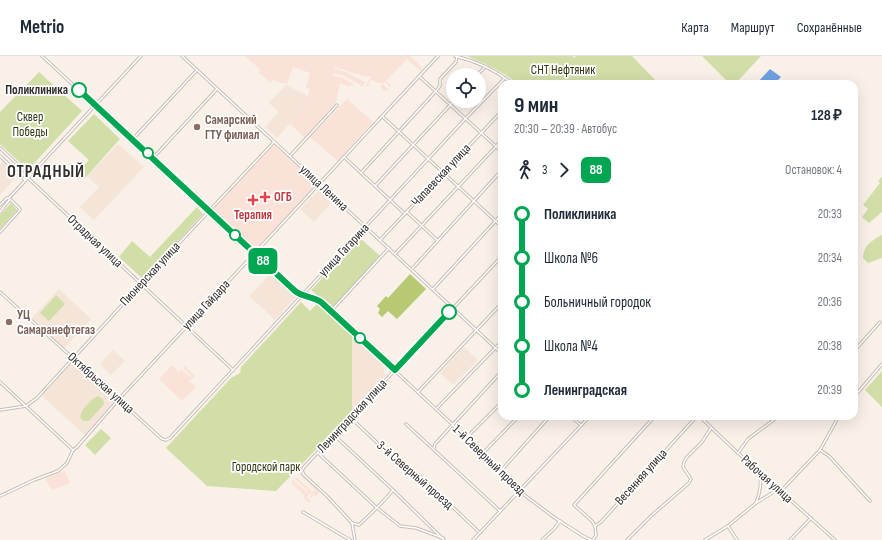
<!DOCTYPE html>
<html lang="ru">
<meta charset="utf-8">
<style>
:root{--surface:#fff;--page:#f6f6f7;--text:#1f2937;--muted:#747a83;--line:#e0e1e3}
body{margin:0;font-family:"Sofia Sans Condensed",sans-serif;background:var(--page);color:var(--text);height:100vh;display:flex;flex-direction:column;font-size:15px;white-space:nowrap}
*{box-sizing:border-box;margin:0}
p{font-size:13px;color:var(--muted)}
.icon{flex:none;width:22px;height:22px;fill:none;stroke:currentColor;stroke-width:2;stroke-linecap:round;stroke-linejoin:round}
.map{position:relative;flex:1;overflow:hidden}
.details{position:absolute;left:498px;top:24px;width:360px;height:340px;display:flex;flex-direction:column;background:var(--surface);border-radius:12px;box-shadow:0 4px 16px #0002}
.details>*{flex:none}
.badge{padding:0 8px;border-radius:6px;font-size:14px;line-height:26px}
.fabs{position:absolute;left:446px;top:12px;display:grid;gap:8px}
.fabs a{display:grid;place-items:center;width:40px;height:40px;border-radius:50%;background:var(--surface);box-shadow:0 4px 16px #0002;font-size:20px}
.map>.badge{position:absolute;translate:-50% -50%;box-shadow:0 0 0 2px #fff}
.legs{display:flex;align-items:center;gap:6px;height:44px;padding:0 16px;font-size:13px}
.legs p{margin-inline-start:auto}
.overview{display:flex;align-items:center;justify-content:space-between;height:68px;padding:0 16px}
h1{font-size:22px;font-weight:700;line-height:30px}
ul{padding:0 16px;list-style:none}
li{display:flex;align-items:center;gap:14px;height:44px;font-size:15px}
li i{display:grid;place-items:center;width:6px;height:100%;margin:0 5px;background:currentColor}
li i::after{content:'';width:10px;height:10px;margin:-5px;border:3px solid;border-radius:50%;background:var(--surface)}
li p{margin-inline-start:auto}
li:first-child i{background:linear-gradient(#0000 50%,currentColor 0)}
li:last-child i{background:linear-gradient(currentColor 50%,#0000 0)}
header{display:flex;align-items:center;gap:24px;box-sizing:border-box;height:56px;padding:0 20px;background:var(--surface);border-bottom:1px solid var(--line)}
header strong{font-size:19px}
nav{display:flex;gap:22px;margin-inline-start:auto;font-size:14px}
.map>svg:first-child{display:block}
.built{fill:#f5e5d8}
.industrial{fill:#fae2d8}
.medical{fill:#fbe2d9}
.green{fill:#d1dea8}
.forest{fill:#b8c974}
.water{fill:#6ea1e3}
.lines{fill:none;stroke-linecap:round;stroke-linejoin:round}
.minor-casing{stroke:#c7beb6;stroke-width:3.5}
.minor{stroke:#fff;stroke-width:1.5}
.line-1-casing{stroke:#fff;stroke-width:9}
.line-1{stroke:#00a651;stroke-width:6}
.stop-1-dot{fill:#fff;stroke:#00a651;stroke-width:2}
.education-dot{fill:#8d6e63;stroke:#fff;stroke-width:1.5}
.health-dot{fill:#e0444e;stroke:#fff;stroke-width:1.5}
.labels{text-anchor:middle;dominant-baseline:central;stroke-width:3.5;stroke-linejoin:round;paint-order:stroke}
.park-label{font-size:13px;fill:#313813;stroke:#fff}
.stop-label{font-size:13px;font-weight:bold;fill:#322e2b;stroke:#fff;text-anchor:end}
.education-label{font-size:13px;font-weight:bold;fill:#785e54;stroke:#fff;text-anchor:start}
.street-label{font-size:13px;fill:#322e2b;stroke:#fff}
.health-label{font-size:13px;font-weight:bold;fill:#be3a42;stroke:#fff;text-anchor:start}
.district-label{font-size:17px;font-weight:bold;letter-spacing:1px;fill:#322e2b;stroke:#fff}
</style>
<header>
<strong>Metrio</strong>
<nav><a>Карта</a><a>Маршрут</a><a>Сохранённые</a></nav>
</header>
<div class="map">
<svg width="882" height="484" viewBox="0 0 882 484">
<rect width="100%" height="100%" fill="#f9f0e8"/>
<g class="built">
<path d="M286 29 303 37 311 44 277 82 265 71 279 56 269 47Z"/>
<path d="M118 88 144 111 94 164 80 151 99 131 87 120Z"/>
<path d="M2 106 17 120 0 139V108Z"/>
<path d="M320 133 333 145 314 166 300 153Z"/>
<path d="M271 217 296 241 275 264 249 240Z"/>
<path d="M59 233 91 263 64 292 32 262Z"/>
<path d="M352 280 383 309 385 320 352 356Z"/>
<path d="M464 291 478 304 453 329 440 317Z"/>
<path d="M113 294 125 305 111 319 100 308Z"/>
<path d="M73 305 116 343 85 379 42 340Z"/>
</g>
<g class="industrial">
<path d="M245 0H410L423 12 420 15 407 3 386 25 392 30 390 31 385 26 383 28 388 33 386 36 380 31 383 28 371 24 368 31H366L369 23H371V21L367 20 366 21 335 11V13L346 16 365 26 363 31 360 29 361 27 359 28 344 20 334 17 333 21 334 20 340 21 354 28 353 30 351 29 349 31 340 27 336 46 305 82 290 68 311 44 307 41 310 33 306 32 310 17 293 11 287 28 272 24 271 27 258 16 260 14 265 18Z"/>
<path d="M347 43 373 66 338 105 310 81Z"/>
<path d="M172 309 179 316 181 313 190 321 191 320 183 312 185 310 195 320 189 325 196 331 182 345 159 323Z"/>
<path d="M65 415 70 427 52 434 45 423Z"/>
<path d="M300 417 320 435 316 441 314 439 311 442 310 441 312 438 310 437 306 441 311 445 309 447 303 441 304 439 291 427 293 424 307 436 308 435 295 423 296 421 313 436 315 434 299 418Z"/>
</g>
<path class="medical" d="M274 89 317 128 255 195 213 155V154Z"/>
<g class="green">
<path d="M467 0H573L574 2 576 0H632L659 28H518C503 15 485 8 467 0Z"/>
<path d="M702 0H761L735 28H730Z"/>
<path d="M39 16 82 55 28 114 0 88V56Z"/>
<path d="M94 58 120 83 84 123 77 116 89 104 68 85Z"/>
<path d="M882 121V156L869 167 862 161 868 153 863 149 880 127 878 125Z"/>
<path d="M11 147 17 154 0 173V159Z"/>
<path d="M197 151 203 158 143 223 119 201 132 185 150 201Z"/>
<path d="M882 179V202L868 207 863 202C863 190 872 184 882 179Z"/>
<path d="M360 182 380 200 332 252 311 234Z"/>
<path d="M56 239 65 248 49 265 40 257Z"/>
<path d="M301 246 310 255 317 248 352 280V356L276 435 207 430 166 392 231 322 240 317 241 311Z"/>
<path d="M882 315V351L865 334Z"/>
<path d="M98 340 103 343 104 348 90 364 87 365H83L80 361C81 354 92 342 98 340Z"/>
<path d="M101 373 111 382 95 399 85 389Z"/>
</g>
<path class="forest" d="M410 218 426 233 397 263 388 255 382 261 378 257 380 253 377 250 386 240 388 242Z"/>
<path class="water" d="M770 13 781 21 774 28H756Z"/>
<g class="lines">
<defs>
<g id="minor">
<path d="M42 0 295 235C303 241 313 241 321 246L452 368 499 417 519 435 555 462 583 480 591 484"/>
<path d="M182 0 502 298"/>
<path d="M455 0C476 5 497 15 513 28"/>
<path d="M477 19 484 12"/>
<path d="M420 21 502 96"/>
<path d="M383 61 502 171"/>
<path d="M133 83 197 14"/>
<path d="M0 92 30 120"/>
<path d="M0 100 25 124"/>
<path d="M290 100 337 49"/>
<path d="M344 101 405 158"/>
<path d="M153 102 217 33"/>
<path d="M361 117 436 35 440 30V23L456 6 457 0"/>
<path d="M28 122 233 314"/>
<path d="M375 130 454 45"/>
<path d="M0 149 7 142H9L141 0"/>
<path d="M0 156 10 143"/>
<path d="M407 156 437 184"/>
<path d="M0 176 19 155 20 153 11 144"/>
<path d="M380 184 502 55"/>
<path d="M395 198 502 84"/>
<path d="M412 213 502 114"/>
<path d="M433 233 502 158"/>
<path d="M0 236 162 383 166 384 170 382 466 62 505 22"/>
<path d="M331 255 389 192"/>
<path d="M854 295 880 266"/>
<path d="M0 326 73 394"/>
<path d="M418 336 502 247"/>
<path d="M854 341 882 308"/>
<path d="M437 352 502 285"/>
<path d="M0 354 26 350 37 342 165 202 274 86"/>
<path d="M570 360 581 369"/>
<path d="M699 360 738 397 835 484"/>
<path d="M351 362 408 416 419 419 480 477"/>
<path d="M406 368 500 455"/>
<path d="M334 379 393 434 444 484"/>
<path d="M466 382 502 346"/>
<path d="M434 392 435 388 502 315"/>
<path d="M73 394 77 391 119 343 438 0"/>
<path d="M820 394 829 400 870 445"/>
<path d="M318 397 376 451 400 470 416 472 443 482"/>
<path d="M738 397 748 383 779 360"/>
<path d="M482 398 519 360"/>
<path d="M499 417 550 360"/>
<path d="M393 434C383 447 371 457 359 469L352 467 327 440 304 419 302 415 304 411 502 200"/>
<path d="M0 440 34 424 58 415 67 407 73 394"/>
<path d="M756 447C760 437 762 425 759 415"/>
<path d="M303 456 350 484"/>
<path d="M352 467 355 484"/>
<path d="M595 470 592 465 574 449 655 360"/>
<path d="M728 470 737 484"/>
<path d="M473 484 590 360"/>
<path d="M542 484 554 473 560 465"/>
<path d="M593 484 596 479 595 470 601 466 697 360"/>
<path d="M627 484 651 460 689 427 691 423 683 411 684 406 687 401 702 386 711 372"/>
<path d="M705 484 728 470 756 447 777 434 781 435 820 394 839 360"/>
<path d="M790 484 811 462"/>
</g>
</defs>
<use href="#minor" class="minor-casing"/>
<use href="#minor" class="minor"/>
</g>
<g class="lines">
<defs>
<path id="line-1" d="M79 34 295 235C303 241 313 241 321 246L395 314 449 256"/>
</defs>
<use href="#line-1" class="line-1-casing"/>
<use href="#line-1" class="line-1"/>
</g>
<g class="stop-1-dot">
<circle cx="79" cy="34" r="7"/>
<circle cx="148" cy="97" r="5"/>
<circle cx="235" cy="179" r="5"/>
<circle cx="449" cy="256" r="7"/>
<circle cx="360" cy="282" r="5"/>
</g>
<g class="education-dot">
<circle cx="197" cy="71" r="4"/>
<circle cx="9" cy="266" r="4"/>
</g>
<g class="health-dot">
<path d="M263 135h4v4h4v4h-4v4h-4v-4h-4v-4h4z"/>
<path d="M251 138h4v4h4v4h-4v4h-4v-4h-4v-4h4z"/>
</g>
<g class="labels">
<g class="park-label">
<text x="563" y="14">СНТ Нефтяник</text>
<text x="30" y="61">Сквер<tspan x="30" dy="15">Победы</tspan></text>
<text x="266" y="411">Городской парк</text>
</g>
<g class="stop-label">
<text x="68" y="34">Поликлиника</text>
</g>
<g class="education-label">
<text x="205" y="64">Самарский<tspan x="205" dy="15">ГТУ филиал</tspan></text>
<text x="17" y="259">УЦ<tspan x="17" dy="15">Самаранефтегаз</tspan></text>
</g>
<g class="street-label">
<text transform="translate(441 119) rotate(-47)">Чапаевская улица</text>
<text transform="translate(324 132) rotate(43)">улица Ленина</text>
<text transform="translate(95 185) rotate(43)">Отрадная улица</text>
<text transform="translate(344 194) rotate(-47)">улица Гагарина</text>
<text transform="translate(150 218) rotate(-47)">Пионерская улица</text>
<text transform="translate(206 249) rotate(-47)">улица Гайдара</text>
<text transform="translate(101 327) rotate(42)">Октябрьская улица</text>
<text transform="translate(352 360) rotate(-47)">Ленинградская улица</text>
<text transform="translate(489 404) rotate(44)">1-й Северный проезд</text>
<text transform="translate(415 419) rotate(41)">3-й Северный проезд</text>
<text transform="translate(641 421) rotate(-48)">Весенняя улица</text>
<text transform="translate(767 423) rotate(42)">Рабочая улица</text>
</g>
<g class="health-label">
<text x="274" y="141">ОГБ</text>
<text x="253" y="159" text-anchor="middle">Терапия</text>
</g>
<g class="district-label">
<text x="46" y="116">ОТРАДНЫЙ</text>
</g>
</g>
</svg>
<div class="fabs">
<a><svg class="icon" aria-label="locate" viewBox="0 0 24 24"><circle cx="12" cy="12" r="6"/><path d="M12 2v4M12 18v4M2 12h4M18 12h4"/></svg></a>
</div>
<b class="badge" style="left:263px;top:205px;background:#00a651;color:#fff">88</b>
<section class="details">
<div class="overview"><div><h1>9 мин</h1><p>20:30 – 20:39 · Автобус</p></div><b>128 ₽</b></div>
<div class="legs"><svg class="icon" aria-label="walk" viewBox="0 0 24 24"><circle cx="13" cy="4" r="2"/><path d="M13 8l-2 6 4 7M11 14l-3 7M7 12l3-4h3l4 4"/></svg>3<svg class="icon" aria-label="forward" viewBox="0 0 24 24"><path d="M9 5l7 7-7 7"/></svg><b class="badge" style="background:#00a651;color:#fff">88</b><p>Остановок: 4</p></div>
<ul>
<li><i style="color:#00a651"></i><b>Поликлиника</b><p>20:33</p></li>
<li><i style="color:#00a651"></i><span>Школа №6</span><p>20:34</p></li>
<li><i style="color:#00a651"></i><span>Больничный городок</span><p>20:36</p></li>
<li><i style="color:#00a651"></i><span>Школа №4</span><p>20:38</p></li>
<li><i style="color:#00a651"></i><b>Ленинградская</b><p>20:39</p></li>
</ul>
</section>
</div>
